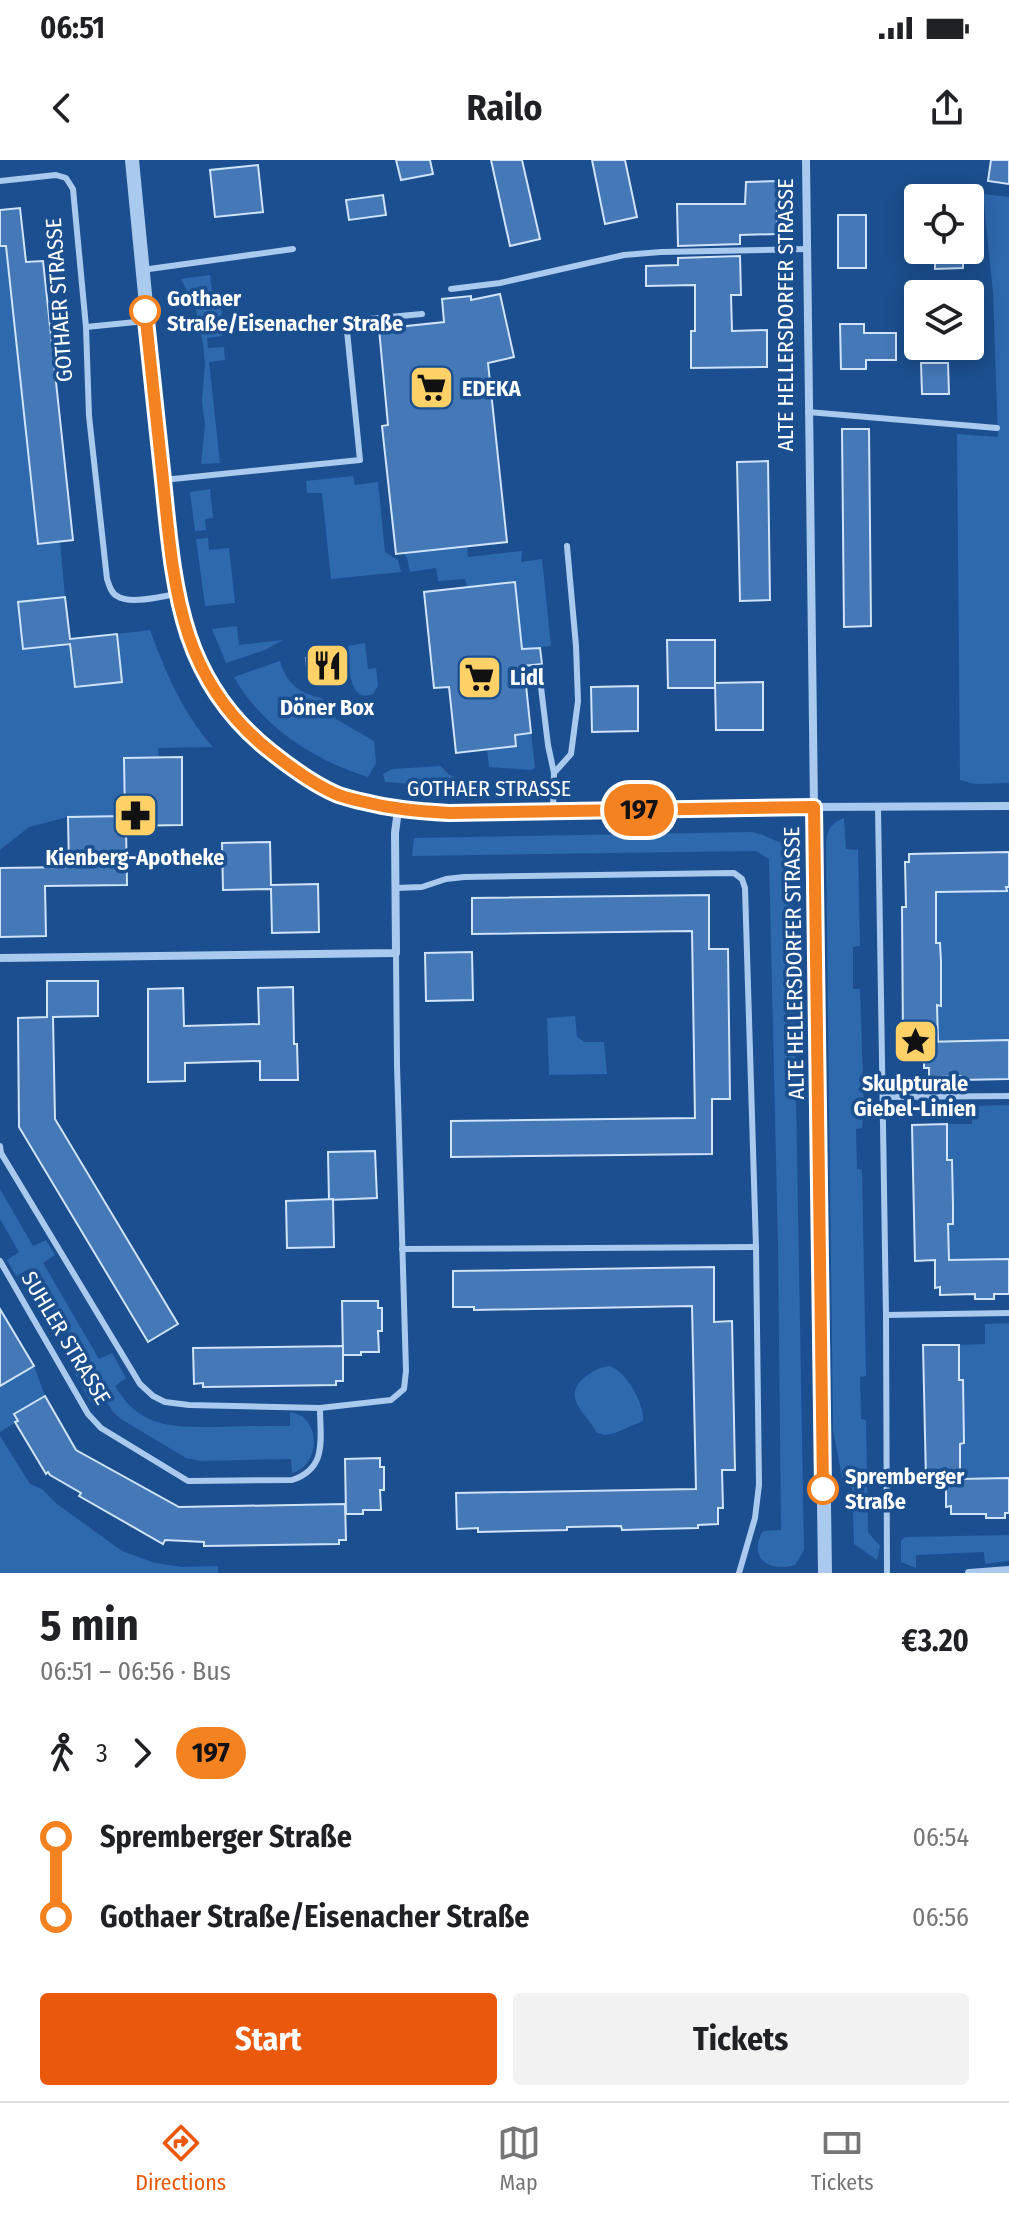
<!DOCTYPE html>
<meta charset="utf-8">
<style>
:root{--surface:#fff;--page:#f2f2f2;--text:#202124;--muted:#757577;--line:#e0e0e0;--accent:#ea580c}
body{margin:0;font-family:"Fira Sans Condensed",sans-serif;background:var(--page);color:var(--text);height:100vh;display:flex;flex-direction:column;font-size:30px;white-space:nowrap}
*{box-sizing:border-box;margin:0}
p{font-size:26px;color:var(--muted)}
.icon{flex:none;width:44px;height:44px;fill:none;stroke:currentColor;stroke-width:2;stroke-linecap:round;stroke-linejoin:round}
.map{position:relative;height:1413px;overflow:hidden}
.details{display:flex;flex-direction:column;background:var(--surface);flex:1}
.details>*{flex:none}
.badge{padding:0 16px;border-radius:26px;font-size:28px;line-height:52px}
.tools{position:absolute;left:904px;top:24px;display:grid;gap:16px}
.tools a{display:grid;place-items:center;width:80px;height:80px;border-radius:8px;background:var(--surface);box-shadow:0 4px 20px #0003;font-size:40px}
.map>.badge{position:absolute;translate:-50% -50%;box-shadow:0 0 0 4px #fff}
.legs{display:flex;align-items:center;gap:12px;height:88px;padding:0 40px;font-size:26px}
.legs p{margin-inline-start:auto}
.headline{display:flex;align-items:center;justify-content:space-between;height:136px;padding:0 40px}
h1{font-size:44px;font-weight:700;line-height:60px}
.action{display:flex;gap:16px;margin-top:auto;padding:16px 40px}
.action a{flex:1;height:92px;border-radius:8px;background:var(--accent);color:#fff;font-size:32px;font-weight:700;line-height:92px;text-align:center}
.action a+a{background:var(--page);color:var(--text)}
ul{padding:0 40px;list-style:none}
li{display:flex;align-items:center;gap:28px;height:80px;font-size:30px}
li i{display:grid;place-items:center;width:12px;height:100%;margin:0 10px;background:currentColor}
li i::after{content:'';width:20px;height:20px;margin:-10px;border:6px solid;border-radius:50%;background:var(--surface)}
li p{margin-inline-start:auto}
li:first-child i{background:linear-gradient(#0000 50%,currentColor 0)}
li:last-child i{background:linear-gradient(currentColor 50%,#0000 0)}
.status{display:flex;justify-content:space-between;align-items:center;height:56px;padding:0 40px;background:var(--surface);direction:ltr}
.status svg{height:22px;fill:currentColor}
header{display:flex;justify-content:space-between;align-items:center;height:104px;padding:0 40px;background:var(--surface);font-size:36px;font-weight:700}
.tab-bar{display:flex;justify-content:space-around;align-items:center;height:112px;border-top:2px solid var(--line);background:var(--surface);font-size:22px;color:var(--muted)}
.tab-bar a{display:grid;justify-items:center;gap:4px}
.tab-bar .active{color:var(--accent)}
.map>svg:first-child{display:block}
.green{fill:#2e69ad}
.building{fill:#4478b7;stroke:#cfe3fa;stroke-width:2}
.lines{fill:none;stroke-linecap:round;stroke-linejoin:round}
.service{stroke:#a9c9ee;stroke-width:6}
.minor{stroke:#a9c9ee;stroke-width:8}
.tertiary{stroke:#a9c9ee;stroke-width:14}
.line-1-casing{stroke:#fff;stroke-width:18}
.line-1{stroke:#f58220;stroke-width:12}
.stop-1-dot{fill:#fff;stroke:#f58220;stroke-width:4}
.labels{text-anchor:middle;dominant-baseline:central;stroke-width:7;stroke-linejoin:round;paint-order:stroke}
.stop-label{font-size:22px;font-weight:bold;fill:#fff;stroke:#1b4f8f;text-anchor:start}
.street-label{font-size:22px;fill:#fff;stroke:#1b4f8f}
.poi-label{font-size:22px;font-weight:bold;fill:#fff;stroke:#1b4f8f}
</style>
<div class="status"><b>06:51</b><svg viewBox="0 0 49 12"><path d="M0 12V9h3v3zM5 12V6h3v6zM10 12V3h3v9zM15 12V0h3v12zM26 1h20v11H26zM47 4h2v5h-2z"/></svg></div>
<header><svg class="icon" aria-label="back" viewBox="0 0 24 24"><path d="M15 5l-7 7 7 7"/></svg>Railo<svg class="icon" aria-label="share" viewBox="0 0 24 24"><path d="M12 15V3M7 8l5-5 5 5M5 13v7h14v-7"/></svg></header>
<div class="map">
<svg width="1009" height="1413" viewBox="0 0 1009 1413">
<rect width="100%" height="100%" fill="#1b4f8f"/>
<g class="green">
<path d="M983 34 1009 37V623L975 624 960 620 957 274 998 277 993 132Z"/>
<path d="M11 85 8 105 23 253H28L30 271 25 272 37 384 60 381 65 437 18 442 23 489 70 484 75 527 122 522 117 474 150 470C166 513 182 552 213 587L158 588 159 597 125 598V656L68 657 29 667 0 690V86Z"/>
<path d="M210 115 213 138H220L222 157 205 159V168L221 166 222 176 207 178 208 188 224 187 225 200 209 202 220 303 201 304 205 265 202 241 205 204 203 184 195 146 181 119Z"/>
<path d="M353 316 355 325 378 322 385 392 398 400 401 412 331 419 322 333H307L306 321Z"/>
<path d="M210 329 213 358 205 359 206 370 195 371 190 332Z"/>
<path d="M208 378 209 390 229 388 235 443 205 446 196 379Z"/>
<path d="M467 386 468 397 522 391 521 402 542 399 551 486 522 489 514 422 467 427 465 419 438 421 436 408 410 412 407 398 403 393Z"/>
<path d="M237 466 239 485 283 480 265 490 226 503 212 469Z"/>
<path d="M365 483 368 509 376 508 378 526 373 534C347 544 350 503 348 486Z"/>
<path d="M280 501C286 523 301 535 322 538L336 559 374 581 376 603 368 617C315 601 262 567 234 517Z"/>
<path d="M531 573 535 608 531 610 489 607 487 589 516 586 515 575Z"/>
<path d="M441 606 448 614 466 623 467 628 385 622 383 614 392 609Z"/>
<path d="M844 658 846 689 858 690 860 786 853 787V829H860L864 949 862 968 856 969 857 1009 862 1010 866 1216 860 1217 861 1259 866 1260 868 1372 880 1386 877 1400 854 1384 852 1320 842 1317 833 1270 826 683C827 670 831 663 844 658Z"/>
<path d="M752 672 763 675 781 683 792 709 804 1390 795 1405C769 1413 747 1397 763 1371L781 1370 778 1085 769 699 756 691 412 696 414 678Z"/>
<path d="M988 727 989 731H1006V727H1009V880L938 882 937 845H941L940 783H936V747L928 728Z"/>
<path d="M575 856 577 877 584 882H604L607 914 549 915 547 858Z"/>
<path d="M1009 945V1099L949 1100 948 1064 953 1063 952 1000H947V964H972V946Z"/>
<path d="M0 1029 33 1086 46 1080 55 1095 43 1103 99 1199 112 1193 126 1218 115 1226C141 1270 175 1267 220 1267 244 1266 267 1266 290 1266V1252C322 1256 321 1306 292 1313L291 1299 201 1301 186 1298 121 1259 114 1253 101 1234 90 1241 75 1214 86 1207 29 1109 16 1116 7 1100 19 1092 0 1059Z"/>
<path d="M1009 1163V1318L960 1319V1284L964 1283 963 1220H959V1185L985 1184V1164Z"/>
<path d="M34 1206 45 1236 14 1254 18 1261 0 1272V1219Z"/>
<path d="M609 1206C626 1210 645 1245 643 1261L615 1273 605 1275 597 1273C587 1253 560 1238 585 1217 593 1211 598 1208 609 1206Z"/>
<path d="M0 1276 30 1324 42 1329 57 1344 122 1391 155 1403 182 1407 218 1406V1413H0Z"/>
<path d="M1009 1375V1401L985 1404 984 1392 916 1395V1408L901 1402V1381L905 1377Z"/>
</g>
<g class="building">
<path d="M396 0H430L433 14 401 20Z"/>
<path d="M491 0H522L540 79 510 86Z"/>
<path d="M592 0H625L637 57 605 64Z"/>
<path d="M991 0H1009V24L988 21Z"/>
<path d="M258 5 263 52 215 57 210 10Z"/>
<path d="M777 21V74L740 75V84L678 86 677 44H745L746 22Z"/>
<path d="M383 35 386 55 349 60 346 40Z"/>
<path d="M20 48 26 102 43 101 73 380 38 384 6 86H0V50Z"/>
<rect x="838" y="55" width="28" height="53"/>
<path d="M935 90H963V108L935 109Z"/>
<path d="M740 96 741 135H731L732 171 767 170V207L691 208V171H695V125L646 126V106L678 105V98Z"/>
<path d="M500 134 514 197 488 203 507 382 396 394 382 266 388 265 379 169 444 162 442 139 471 136V140Z"/>
<path d="M840 164H864V173H896V200H866V209H841Z"/>
<path d="M921 203H948L949 234H922Z"/>
<path d="M842 269H869L871 466 844 467Z"/>
<path d="M768 301 770 440 740 441 737 302Z"/>
<path d="M515 422 522 489 540 488 542 504 524 506 531 573 515 575 516 586 456 593 449 527 434 528 424 432Z"/>
<path d="M65 437 70 479 117 474 122 522 75 527 70 484 23 489 18 442Z"/>
<path d="M667 480H715V528H668Z"/>
<path d="M345 494 347 513 308 517 306 498Z"/>
<path d="M763 522V570H716L715 523Z"/>
<path d="M638 526V571L592 572 591 527Z"/>
<path d="M182 597V665L126 666 127 725 45 726 46 776 0 777V708L69 707 68 657 125 656 124 598Z"/>
<path d="M270 682 271 725 318 724 319 772 272 773 271 729 223 730 222 683Z"/>
<path d="M1009 692V727H1006L1007 731 936 732V783H940L941 801V846L937 845 938 881 903 882 902 747H906L905 702H909V694Z"/>
<path d="M709 735V789H728L730 939H712V994L451 997V961L695 958 692 771 472 774V738Z"/>
<path d="M472 792 473 840 426 841 425 793Z"/>
<path d="M47 821H98V856L53 857 55 959 178 1164 148 1182 19 967 18 858 47 857Z"/>
<path d="M293 827 294 884H297L298 920H260V901L185 903V921L148 922V829L183 828 184 866 259 864 258 828Z"/>
<path d="M1009 880V919L961 920V916L929 917V908H924V882Z"/>
<path d="M947 964V1000H952L953 1045V1064H948L949 1100 1009 1099V1134H994V1139H975V1134L940 1135V1127L935 1128V1100L915 1101 912 965Z"/>
<path d="M375 991 377 1038 329 1040 328 992Z"/>
<path d="M333 1039 334 1087 287 1088 286 1041Z"/>
<path d="M714 1107V1162L732 1161 735 1310H722L723 1348H718V1364L698 1365V1368L657 1369 622 1370 621 1366 567 1367V1370L478 1372V1368L457 1369 456 1333 696 1329 692 1146 474 1150V1147H453V1111Z"/>
<path d="M342 1141H378V1148H382V1171H378L379 1192H361V1195H343Z"/>
<path d="M0 1149 34 1206 0 1226Z"/>
<path d="M923 1185H959V1220H963L964 1283 960 1284V1319L1009 1318V1353H1005V1358H986V1354H951V1346L946 1347V1320H926Z"/>
<path d="M343 1186V1221H336V1225L203 1227V1223L194 1224 193 1188Z"/>
<path d="M45 1236 76 1290 179 1347 345 1344 346 1380H339V1384L204 1386V1382L165 1380 163 1384 79 1336 81 1333 50 1315 48 1312 46 1314 15 1262 18 1261 14 1254Z"/>
<path d="M380 1298V1307H384V1330H380L381 1350H363V1354H346L345 1299Z"/>
</g>
<g class="lines">
<g class="service">
<path d="M0 21 56 15 66 18 73 29 86 167 89 256 107 419C109 425 111 433 117 436 130 445 162 436 177 434"/>
<path d="M142 110 293 89"/>
<path d="M451 129 500 123 624 95 661 92 807 89"/>
<path d="M86 167 146 161"/>
<path d="M808 252 997 268"/>
<path d="M163 320 360 300 346 161 422 154"/>
<path d="M540 519 548 585 554 613"/>
<path d="M878 647 886 1155 887 1413"/>
<path d="M553 651 554 613 571 594 578 541 576 486 567 386"/>
<path d="M396 728 422 727 446 719 464 717 734 713 742 719 745 728 756 1087 759 1325 755 1358 739 1413"/>
<path d="M883 937 1009 936"/>
<path d="M0 986 1 993 140 1224 153 1236 165 1242 189 1245 320 1248 391 1240 404 1229 406 1211 397 905 396 793"/>
<path d="M402 1089 756 1087"/>
<path d="M0 1101 88 1254 101 1268 188 1321 292 1320C328 1308 320 1279 320 1248"/>
<path d="M886 1155 1009 1153"/>
</g>
<g class="minor">
<path d="M806 0 814 647 1009 646"/>
<path d="M0 798 396 793 395 673 398 650"/>
<path d="M969 1413 1009 1410"/>
</g>
<path class="tertiary" d="M132 0 169 382 184 465 193 491 208 521 247 573 288 606 337 635 398 650 449 653 814 647 825 1413"/>
</g>
<g class="lines">
<defs>
<path id="line-1" d="M145 151C151 207 157 263 163 320 174 428 179 519 270 591 290 607 313 624 336 634 343 637 352 639 360 641 391 649 417 651 449 653L814 647 823 1329"/>
</defs>
<use href="#line-1" class="line-1-casing"/>
<use href="#line-1" class="line-1"/>
</g>
<defs>
<symbol id="supermarket-square" viewBox="-11 -11 22 22"><rect x="-9" y="-9" width="18" height="18" rx="4" fill="#ffd166" stroke="#1b4f8f"/><path d="M-6-5.5h2.5l.6 2H6L4.5 2H-2.5L-4.4-4H-6ZM-1.5 3.2a1.3 1.3 0 1 0 .1 0ZM3 3.2a1.3 1.3 0 1 0 .1 0Z" fill="#111"/></symbol>
<symbol id="restaurant-square" viewBox="-11 -11 22 22"><rect x="-9" y="-9" width="18" height="18" rx="4" fill="#ffd166" stroke="#1b4f8f"/><path d="M-5-6h1v4h1v-4h1v4h1v-4h1v5L-1.5 .5V6h-2V.5L-5-1ZM5-6V6H3V1.5H1.5Q1.5-4 5-6Z" fill="#111"/></symbol>
<symbol id="pharmacy-square" viewBox="-11 -11 22 22"><rect x="-9" y="-9" width="18" height="18" rx="4" fill="#ffd166" stroke="#1b4f8f"/><path d="M-2-6h4v4h4v4h-4v4h-4v-4h-4v-4h4Z" fill="#111"/></symbol>
<symbol id="sight-square" viewBox="-11 -11 22 22"><rect x="-9" y="-9" width="18" height="18" rx="4" fill="#ffd166" stroke="#1b4f8f"/><path d="M0-6L1.8-2.2L6-1.7L2.9 1.2L3.7 5.4L0 3.3L-3.7 5.4L-2.9 1.2L-6-1.7L-1.8-2.2Z" fill="#111"/></symbol>
</defs>
<g fill-rule="evenodd">
<use href="#supermarket-square" x="406" y="202" width="51" height="51"/>
<use href="#restaurant-square" x="302" y="480" width="51" height="51"/>
<use href="#supermarket-square" x="454" y="492" width="51" height="51"/>
<use href="#pharmacy-square" x="110" y="630" width="51" height="51"/>
<use href="#sight-square" x="890" y="856" width="51" height="51"/>
</g>
<g class="stop-1-dot">
<circle cx="145" cy="151" r="14"/>
<circle cx="823" cy="1329" r="14"/>
</g>
<g class="labels">
<g class="stop-label">
<text x="167" y="138">Gothaer<tspan x="167" dy="25">Straße/Eisenacher Straße</tspan></text>
<text x="845" y="1316">Spremberger<tspan x="845" dy="25">Straße</tspan></text>
</g>
<g class="street-label">
<text transform="translate(59 140) rotate(-94)">GOTHAER STRASSE</text>
<text transform="translate(785 155) rotate(-90)">ALTE HELLERSDORFER STRASSE</text>
<text x="489" y="628">GOTHAER STRASSE</text>
<text transform="translate(794 803) rotate(-91)">ALTE HELLERSDORFER STRASSE</text>
<text transform="translate(66 1178) rotate(59)">SUHLER STRASSE</text>
</g>
<g class="poi-label">
<text x="462" y="228" text-anchor="start">EDEKA</text>
<text x="510" y="517" text-anchor="start">Lidl</text>
<text x="327" y="547">Döner Box</text>
<text x="135" y="697">Kienberg-Apotheke</text>
<text x="915" y="923">Skulpturale<tspan x="915" dy="25">Giebel-Linien</tspan></text>
</g>
</g>
</svg>
<div class="tools">
<a><svg class="icon" aria-label="locate" viewBox="0 0 24 24"><circle cx="12" cy="12" r="6"/><path d="M12 2v4M12 18v4M2 12h4M18 12h4"/></svg></a>
<a><svg class="icon" aria-label="layers" viewBox="0 0 24 24"><path d="M12 4l9 5-9 5-9-5zM3 14l9 5 9-5"/></svg></a>
</div>
<b class="badge" style="left:639px;top:650px;background:#f58220;color:#111">197</b>
</div>
<section class="details">
<div class="headline"><div><h1>5 min</h1><p>06:51 – 06:56 · Bus</p></div><b>€3.20</b></div>
<div class="legs"><svg class="icon" aria-label="walk" viewBox="0 0 24 24"><circle cx="13" cy="4" r="2"/><path d="M13 8l-2 6 4 7M11 14l-3 7M7 12l3-4h3l4 4"/></svg>3<svg class="icon" aria-label="forward" viewBox="0 0 24 24"><path d="M9 5l7 7-7 7"/></svg><b class="badge" style="background:#f58220;color:#111">197</b></div>
<ul>
<li><i style="color:#f58220"></i><b>Spremberger Straße</b><p>06:54</p></li>
<li><i style="color:#f58220"></i><b>Gothaer Straße/Eisenacher Straße</b><p>06:56</p></li>
</ul>
<div class="action"><a>Start</a><a>Tickets</a></div>
</section>
<nav class="tab-bar">
<a class="active"><svg class="icon" aria-label="directions" viewBox="0 0 24 24"><path d="M12 3l9 9-9 9-9-9zM9 14v-3h6M13 9l2 2-2 2"/></svg>Directions</a>
<a><svg class="icon" aria-label="map" viewBox="0 0 24 24"><path d="M3 6l6-2 6 2 6-2v14l-6 2-6-2-6 2zM9 4v14M15 6v14"/></svg>Map</a>
<a><svg class="icon" aria-label="tickets" viewBox="0 0 24 24"><path d="M3 7h18v10H3zM15 7v10"/></svg>Tickets</a>
</nav>
